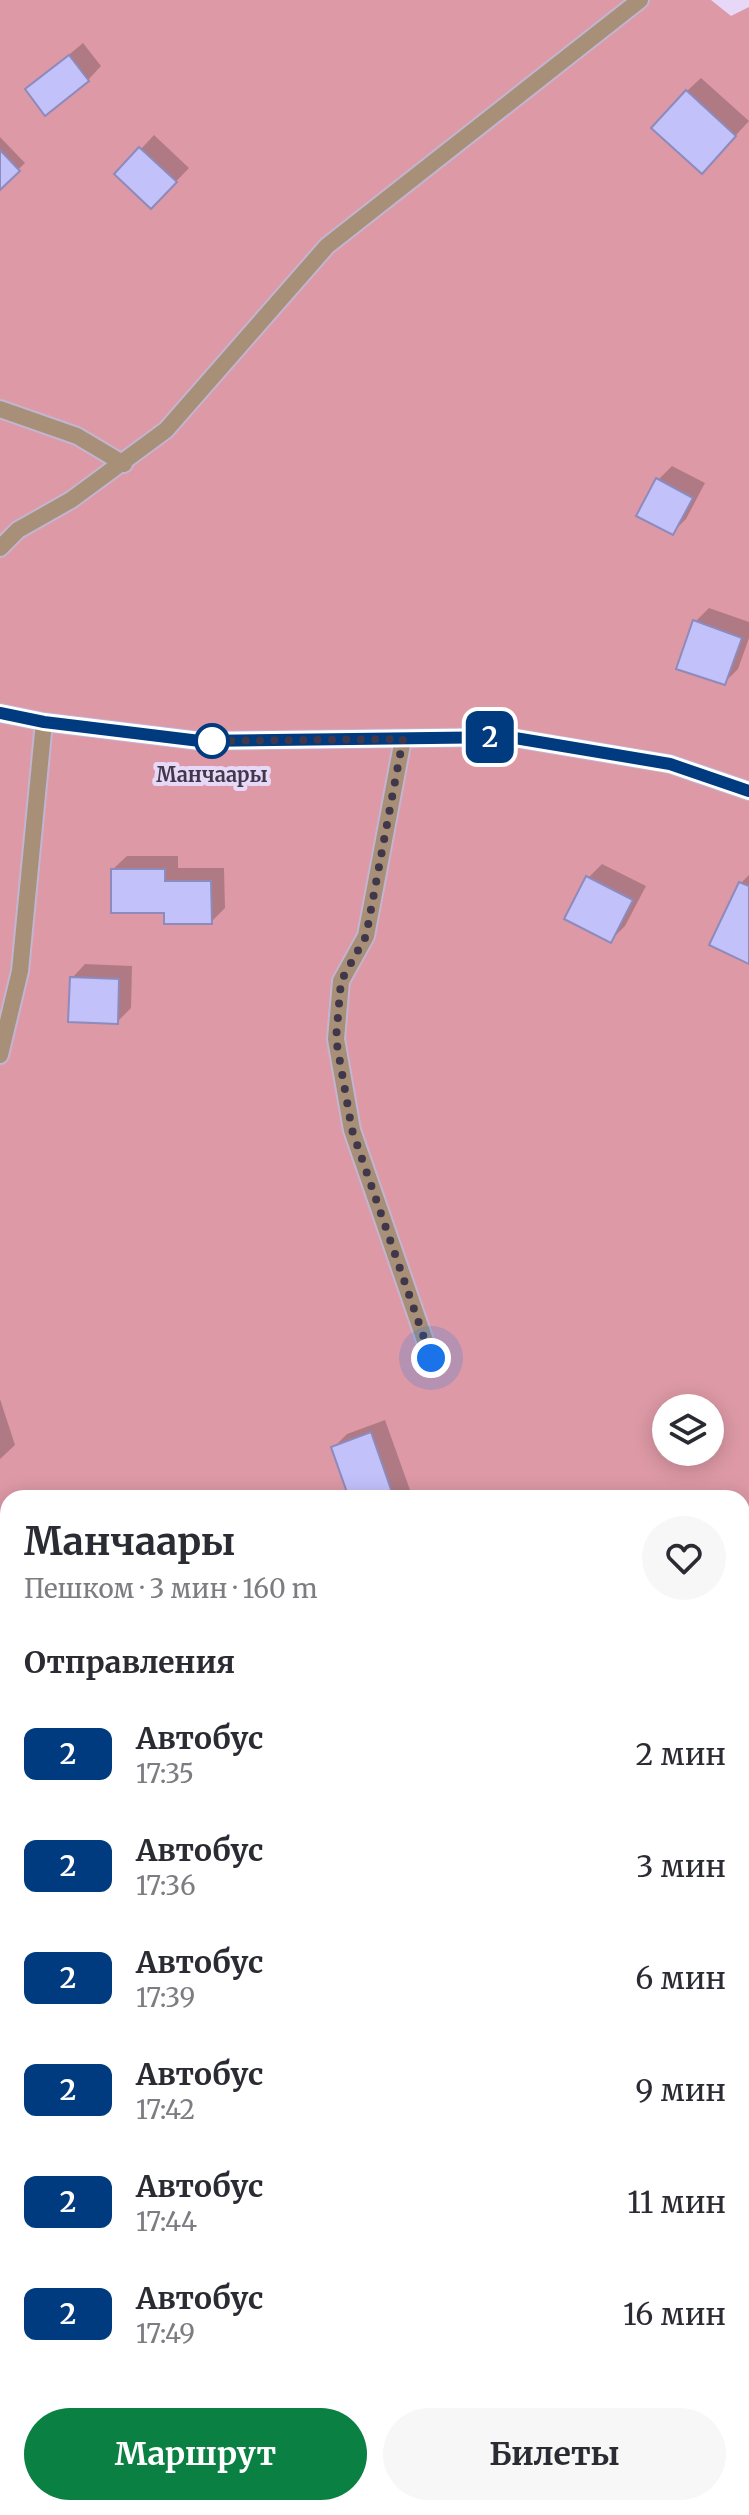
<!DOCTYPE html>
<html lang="ru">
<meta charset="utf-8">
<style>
:root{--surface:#fff;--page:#f7f7f7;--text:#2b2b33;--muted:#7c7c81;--accent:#0b8043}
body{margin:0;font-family:Merriweather,serif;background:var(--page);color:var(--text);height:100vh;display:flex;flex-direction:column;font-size:30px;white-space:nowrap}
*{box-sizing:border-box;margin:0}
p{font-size:26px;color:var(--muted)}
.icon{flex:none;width:44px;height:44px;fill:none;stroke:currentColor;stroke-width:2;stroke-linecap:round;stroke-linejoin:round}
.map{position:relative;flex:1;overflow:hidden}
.panel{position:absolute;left:0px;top:1490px;width:750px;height:1026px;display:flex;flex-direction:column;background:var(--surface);border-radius:24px 24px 0 0;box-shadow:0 4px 20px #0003}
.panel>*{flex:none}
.badge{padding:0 16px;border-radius:12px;font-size:28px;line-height:52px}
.fabs{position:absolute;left:652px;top:1394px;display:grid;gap:16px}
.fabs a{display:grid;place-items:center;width:72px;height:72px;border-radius:50%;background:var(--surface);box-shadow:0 4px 20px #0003;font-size:40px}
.you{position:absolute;width:40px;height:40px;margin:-20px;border:6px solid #fff;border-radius:50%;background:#1a73e8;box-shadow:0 0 0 12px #1a73e833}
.map>.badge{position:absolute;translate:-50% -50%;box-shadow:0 0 0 4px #fff}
h2{padding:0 24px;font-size:30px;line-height:72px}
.round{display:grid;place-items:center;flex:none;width:84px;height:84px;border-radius:42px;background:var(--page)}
.summary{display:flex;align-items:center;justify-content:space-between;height:136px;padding:0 24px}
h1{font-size:38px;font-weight:700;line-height:60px}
.primary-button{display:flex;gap:16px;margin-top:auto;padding:16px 24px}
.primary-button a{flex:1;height:92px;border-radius:48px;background:var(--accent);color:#fff;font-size:32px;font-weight:700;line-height:92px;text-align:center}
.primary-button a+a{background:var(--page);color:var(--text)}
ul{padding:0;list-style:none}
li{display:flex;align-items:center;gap:24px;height:112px;padding:0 24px}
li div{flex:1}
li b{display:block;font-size:30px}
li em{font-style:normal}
li .badge{min-width:88px;font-weight:700;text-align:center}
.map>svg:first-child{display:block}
.green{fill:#dd99a6;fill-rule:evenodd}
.shadow{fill:#0003}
.building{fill:#c3c1fa;stroke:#8d8abc;stroke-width:2}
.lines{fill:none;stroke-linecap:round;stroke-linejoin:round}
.lane-casing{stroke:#c2b5d1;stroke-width:20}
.street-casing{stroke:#c2b5d1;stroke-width:20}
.secondary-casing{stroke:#c2b5d1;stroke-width:20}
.lane{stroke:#a89078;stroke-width:16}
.street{stroke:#a89078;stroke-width:16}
.secondary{stroke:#8c6945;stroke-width:16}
.line-casing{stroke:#fff;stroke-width:18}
.line{stroke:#003b80;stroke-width:12}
.walk{stroke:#41374b;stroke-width:8;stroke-dasharray:0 14.4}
.stop-dot{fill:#fff;stroke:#003b80;stroke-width:4}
.labels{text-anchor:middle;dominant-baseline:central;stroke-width:8;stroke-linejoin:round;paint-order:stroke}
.stop-label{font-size:20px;font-weight:bold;fill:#41374b;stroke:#e7d8f7}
</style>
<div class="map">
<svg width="749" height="2515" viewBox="0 0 749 2515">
<rect width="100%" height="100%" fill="#e7d8f7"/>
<path class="green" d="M0 0H711L731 16 749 7V2515H0ZM666 1408H710V1452H666ZM8 1498H742V2508H8Z"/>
<g class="shadow">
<path d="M83 43 101 66 88 80 27 90Z"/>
<path d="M701 78 749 121 715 158 687 91Z"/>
<path d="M154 135 189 168 165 193 141 149Z"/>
<path d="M0 137 25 163 0 187Z"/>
<path d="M672 466 705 483 686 519 672 533 658 480Z"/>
<path d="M709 608 749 622V638L738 669 724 683 695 622Z"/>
<path d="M127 856H178V868H224L225 908 211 922 166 911 113 869Z"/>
<path d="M602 864 646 886 625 926 611 940 588 878Z"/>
<path d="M749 875V962L712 944 741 883Z"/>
<path d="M85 964 132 966 131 1008 117 1022 72 978Z"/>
<path d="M0 1399 15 1445 0 1459Z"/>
<path d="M385 1420 410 1490 402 1498H351L333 1448 347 1434Z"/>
<path d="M0 1912 8 1913V1970L0 1969Z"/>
<path d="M742 2378H749V2427L745 2431Z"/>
<path d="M8 2454V2508H43L36 2515H0V2462Z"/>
</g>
<g class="building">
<path d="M69 55 89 81 45 116 25 89Z"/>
<path d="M686 90 736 136 702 174 651 128Z"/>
<path d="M139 147 177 182 151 209 114 174Z"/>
<path d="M0 150 20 171 0 190Z"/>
<path d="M656 478 693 498 673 535 636 516Z"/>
<path d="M693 620 742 638 725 685 676 669Z"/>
<path d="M111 869H165V881H211L212 924H164V913H111Z"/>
<path d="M586 876 633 900 611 943 564 919Z"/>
<path d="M739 882 749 886V964L709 945Z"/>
<path d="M70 977 119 979 118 1024 68 1022Z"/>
<path d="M371 1432 394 1498H349L331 1447Z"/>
<path d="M0 1927H8V1972L0 1971Z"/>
<path d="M742 2392 749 2393 745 2433H742Z"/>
<path d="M0 2462H8V2508H30V2515H0Z"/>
</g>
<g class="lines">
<defs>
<g id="lane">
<path d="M403 739 366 936 341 981 336 1039 352 1130 431 1358"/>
<path d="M158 2508 160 2515"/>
</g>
<g id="street">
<path d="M0 409 77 436 124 464"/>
<path d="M0 548 18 530 71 500 166 430 327 246 640 0"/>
<path d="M0 1055 20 971 44 722"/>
<path d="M742 1675 749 1547"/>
<path d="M0 1812 8 1810"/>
<path d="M742 1923 749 1926"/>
<path d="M742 2156H749"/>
<path d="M416 2515 418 2508"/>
</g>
<path id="secondary" d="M0 713 44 722 200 741 509 737 670 764 749 791"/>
</defs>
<use href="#lane" class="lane-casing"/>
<use href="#street" class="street-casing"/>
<use href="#secondary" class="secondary-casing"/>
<use href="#lane" class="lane"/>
<use href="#street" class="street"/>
<use href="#secondary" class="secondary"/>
</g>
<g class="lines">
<defs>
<path id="line" d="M0 713 44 722 200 741 509 737 670 764 749 791"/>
</defs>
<use href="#line" class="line-casing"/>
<use href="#line" class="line"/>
<path class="walk" d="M212 741H200L403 739 366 936 341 981 336 1039 352 1130 431 1358"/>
</g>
<circle class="stop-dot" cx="212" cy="741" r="16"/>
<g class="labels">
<g class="stop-label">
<text x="212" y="774">Манчаары</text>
</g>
</g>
</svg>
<div class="fabs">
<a><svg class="icon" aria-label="layers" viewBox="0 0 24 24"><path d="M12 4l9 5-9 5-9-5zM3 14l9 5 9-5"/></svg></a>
</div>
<div class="you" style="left:431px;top:1358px"></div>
<b class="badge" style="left:490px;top:737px;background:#003b80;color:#fff">2</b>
<section class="panel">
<div class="summary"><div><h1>Манчаары</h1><p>Пешком · 3 мин · 160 m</p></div><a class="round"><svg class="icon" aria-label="heart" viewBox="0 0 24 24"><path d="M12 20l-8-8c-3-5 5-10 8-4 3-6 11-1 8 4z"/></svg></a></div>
<h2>Отправления</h2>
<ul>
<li><span class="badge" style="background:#003b80;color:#fff">2</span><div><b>Автобус</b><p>17:35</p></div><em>2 мин</em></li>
<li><span class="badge" style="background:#003b80;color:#fff">2</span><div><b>Автобус</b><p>17:36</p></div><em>3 мин</em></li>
<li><span class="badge" style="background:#003b80;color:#fff">2</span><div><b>Автобус</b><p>17:39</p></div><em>6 мин</em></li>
<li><span class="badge" style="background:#003b80;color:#fff">2</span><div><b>Автобус</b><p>17:42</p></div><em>9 мин</em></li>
<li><span class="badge" style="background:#003b80;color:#fff">2</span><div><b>Автобус</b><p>17:44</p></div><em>11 мин</em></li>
<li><span class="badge" style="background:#003b80;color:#fff">2</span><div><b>Автобус</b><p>17:49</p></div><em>16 мин</em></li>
</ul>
<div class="primary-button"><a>Маршрут</a><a>Билеты</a></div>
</section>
</div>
